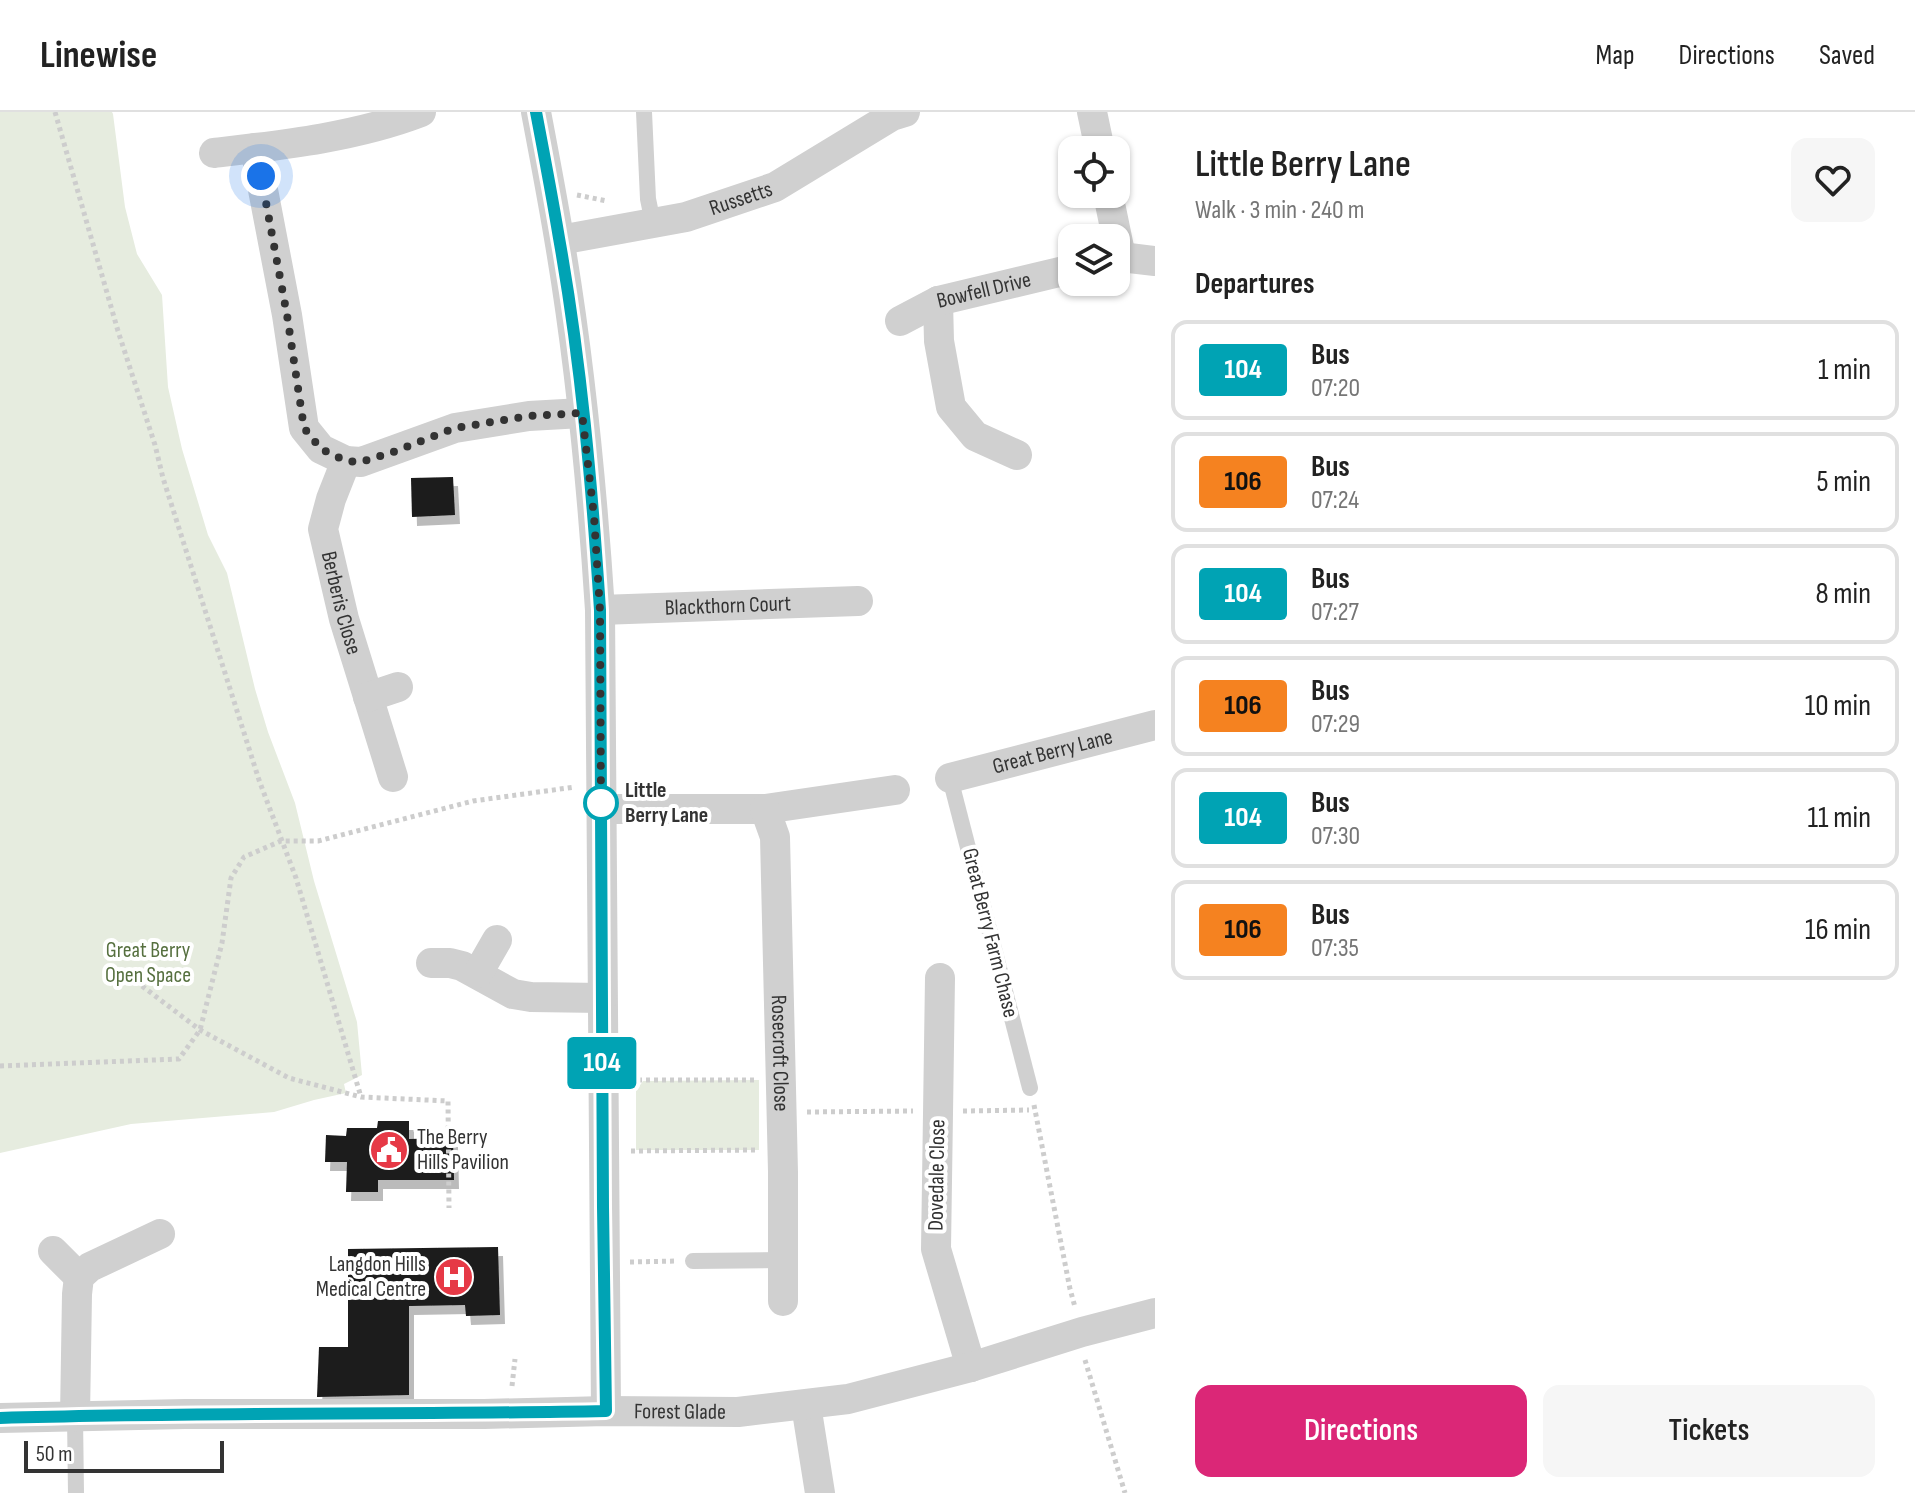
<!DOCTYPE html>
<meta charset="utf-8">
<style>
:root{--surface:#fff;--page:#f6f6f6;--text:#222;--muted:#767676;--line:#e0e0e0;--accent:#db2777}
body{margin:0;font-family:"Sofia Sans Condensed",sans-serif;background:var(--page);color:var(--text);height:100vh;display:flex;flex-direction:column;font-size:30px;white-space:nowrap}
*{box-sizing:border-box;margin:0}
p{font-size:26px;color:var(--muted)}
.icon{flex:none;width:44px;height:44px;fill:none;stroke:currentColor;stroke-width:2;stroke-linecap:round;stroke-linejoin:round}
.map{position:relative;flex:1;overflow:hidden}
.panel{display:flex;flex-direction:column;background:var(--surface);width:760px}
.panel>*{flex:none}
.badge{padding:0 16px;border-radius:6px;font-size:28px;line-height:52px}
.fabs{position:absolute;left:1058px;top:24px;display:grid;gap:16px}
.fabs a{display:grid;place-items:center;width:72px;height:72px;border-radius:16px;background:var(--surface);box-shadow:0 2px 6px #0004;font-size:40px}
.scale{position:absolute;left:24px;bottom:20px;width:200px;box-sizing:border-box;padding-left:8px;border:4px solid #333;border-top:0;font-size:22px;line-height:28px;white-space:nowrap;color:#333;-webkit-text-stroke:6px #fff;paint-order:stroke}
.you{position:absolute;width:40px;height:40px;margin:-20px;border:6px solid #fff;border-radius:50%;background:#1a73e8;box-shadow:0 0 0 12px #1a73e833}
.map>.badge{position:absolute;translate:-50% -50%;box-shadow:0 0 0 4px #fff}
h2{padding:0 40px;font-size:30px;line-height:72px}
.round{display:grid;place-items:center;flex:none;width:84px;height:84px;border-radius:16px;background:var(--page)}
.overview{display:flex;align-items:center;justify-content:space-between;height:136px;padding:0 40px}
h1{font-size:38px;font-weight:600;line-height:60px}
.button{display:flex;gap:16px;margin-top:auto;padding:16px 40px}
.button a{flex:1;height:92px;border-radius:16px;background:var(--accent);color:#fff;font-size:32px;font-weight:600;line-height:92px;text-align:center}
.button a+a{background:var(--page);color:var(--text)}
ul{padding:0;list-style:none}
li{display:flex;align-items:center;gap:24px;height:100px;margin:0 16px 12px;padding:0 24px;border:4px solid var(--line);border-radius:16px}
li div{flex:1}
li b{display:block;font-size:30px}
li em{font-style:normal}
li .badge{min-width:88px;font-weight:700;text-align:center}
header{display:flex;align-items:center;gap:48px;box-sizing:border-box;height:112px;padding:0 40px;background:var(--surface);border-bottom:2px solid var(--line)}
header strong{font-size:38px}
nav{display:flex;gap:44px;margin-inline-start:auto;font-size:28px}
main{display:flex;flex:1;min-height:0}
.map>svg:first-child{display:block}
.green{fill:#e6ecdf}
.building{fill:#1a1a1a;filter:url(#shadow)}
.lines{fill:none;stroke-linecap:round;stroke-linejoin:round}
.path{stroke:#cdcdcd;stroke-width:5;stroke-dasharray:4 4;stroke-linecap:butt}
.lane{stroke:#d0d0d0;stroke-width:16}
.street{stroke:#d0d0d0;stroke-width:30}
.line-casing{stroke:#fff;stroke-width:18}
.line{stroke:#00a3b4;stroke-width:12}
.walk{stroke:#333;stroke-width:8;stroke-dasharray:0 14.4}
.stop-dot{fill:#fff;stroke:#00a3b4;stroke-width:4}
.labels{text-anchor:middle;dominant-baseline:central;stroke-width:8;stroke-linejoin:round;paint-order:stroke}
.street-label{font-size:22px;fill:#333;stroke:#fff}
.stop-label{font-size:22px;font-weight:bold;fill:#333;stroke:#fff;text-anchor:start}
.park-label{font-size:22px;fill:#56703f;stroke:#fff}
.poi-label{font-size:22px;fill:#333;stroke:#fff;text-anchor:start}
</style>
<header>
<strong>Linewise</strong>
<nav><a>Map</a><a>Directions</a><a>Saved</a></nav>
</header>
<main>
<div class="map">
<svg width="1155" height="1381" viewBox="0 0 1155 1381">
<defs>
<filter id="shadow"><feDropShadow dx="5" dy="9" stdDeviation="0" flood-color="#0004"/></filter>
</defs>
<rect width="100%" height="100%" fill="#fff"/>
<g class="green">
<path d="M0 0H112L113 2 125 95 137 142 162 183 168 275 182 337 208 423 227 461 255 577 268 620 295 691 314 769 357 910 362 963 344 972 346 981 314 988 274 1000 131 1012 0 1041Z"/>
<path d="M759 968V1038H636V979L643 969Z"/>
</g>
<g class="building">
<path d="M453 365 455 403 412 405 411 366Z"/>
<path d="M378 1009H409V1027L453 1026 454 1068H378V1080H346L347 1050H325L326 1023 346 1024 347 1016H377Z"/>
<path d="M498 1135 500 1203 466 1204 465 1193 409 1194V1283L317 1285 319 1235H348V1137Z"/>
</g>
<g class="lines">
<g class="path">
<path d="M55 0 118 219 155 333 163 366 259 668 296 766 361 985"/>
<path d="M577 83 607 89"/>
<path d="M142 874 200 918 289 966 361 985 448 989 449 1096"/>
<path d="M0 954 179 947 200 918 222 831 231 766 244 745 281 729H318L473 689 575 675"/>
<path d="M630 968H756"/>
<path d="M1034 993 1070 1177 1075 1195"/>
<path d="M963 999 1029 998"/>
<path d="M807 1000 913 999"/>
<path d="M631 1039 757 1038"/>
<path d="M630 1150 676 1149"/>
<path d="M1085 1248 1125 1381"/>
<path d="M512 1274 515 1247"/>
</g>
<g class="lane">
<path d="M644 0 648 87 653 111"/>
<path d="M950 666 1030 976"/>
<path d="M693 1149 782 1148"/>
<path d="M75 1304 76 1381"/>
</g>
<g class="street">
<path d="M536 0C544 42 552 84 559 126 580 249 592 374 600 498L606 1299"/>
<path d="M1092 0 1100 38"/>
<path d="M255 36 287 203 304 316 321 337 346 349 361 350 455 316 529 304 582 301"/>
<path d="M214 41C283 33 356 25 421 0"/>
<path d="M1108 82 1121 145"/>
<path id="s1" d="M560 128 686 105 775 75 892 4 905 0"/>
<path d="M1116 146 1121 145 1155 149"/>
<path d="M938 189 939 229 951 295 975 324 1017 343"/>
<path id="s2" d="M900 209 938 189 1072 157"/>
<path id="s3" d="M346 349 331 387 323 417 344 507 393 665"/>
<path id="s4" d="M600 498 858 489"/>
<path d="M368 585 398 575"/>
<path id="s5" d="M950 666 1155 613"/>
<path d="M601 697H765L895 678"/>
<path id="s6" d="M765 697 775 725 783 1060V1189"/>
<path d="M431 851H450L462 854 513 882 531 885 602 886"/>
<path d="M478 861 497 828"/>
<path d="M940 866 936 1137 971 1255"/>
<path d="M53 1139 79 1165"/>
<path d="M806 1293 820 1381"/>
<path d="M75 1304 77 1182 79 1165 90 1155 160 1122"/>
<path id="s7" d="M0 1306 185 1302H484L606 1299 738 1300 848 1287 971 1255 1082 1220 1155 1201"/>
</g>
</g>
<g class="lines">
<defs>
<path id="line" d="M0 1306C202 1300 404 1303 606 1299L603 1095 600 498C592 374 581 249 559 126 552 84 544 42 536 0"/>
</defs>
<use href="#line" class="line-casing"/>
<use href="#line" class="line"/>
<path class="walk" d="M261 64 287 203 304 316 321 337 346 349 361 350 393 340 455 316 529 304 582 301 594 404 600 498 601 697V691"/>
</g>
<defs>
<symbol id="civic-disc" viewBox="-11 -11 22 22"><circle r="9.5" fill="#e63946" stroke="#fff"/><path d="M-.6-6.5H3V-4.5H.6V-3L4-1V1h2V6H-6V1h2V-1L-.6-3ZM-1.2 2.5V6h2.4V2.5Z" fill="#fff"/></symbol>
<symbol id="hospital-disc" viewBox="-11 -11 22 22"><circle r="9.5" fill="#e63946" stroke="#fff"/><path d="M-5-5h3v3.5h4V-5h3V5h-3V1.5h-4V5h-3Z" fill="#fff"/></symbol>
</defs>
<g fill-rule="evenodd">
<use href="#civic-disc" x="367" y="1016" width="44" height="44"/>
<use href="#hospital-disc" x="432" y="1143" width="44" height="44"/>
</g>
<circle class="stop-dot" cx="601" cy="691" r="16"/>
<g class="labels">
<g class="street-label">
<text stroke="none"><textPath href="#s1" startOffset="186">Russetts</textPath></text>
<text stroke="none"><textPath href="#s2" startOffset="90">Bowfell Drive</textPath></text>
<text stroke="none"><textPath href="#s3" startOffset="148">Berberis Close</textPath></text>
<text stroke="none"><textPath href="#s4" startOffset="128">Blackthorn Court</textPath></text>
<text stroke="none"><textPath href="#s5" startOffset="106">Great Berry Lane</textPath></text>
<text transform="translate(990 821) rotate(76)">Great Berry Farm Chase</text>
<text stroke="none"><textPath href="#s6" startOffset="246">Rosecroft Close</textPath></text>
<text transform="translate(937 1063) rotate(-89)">Dovedale Close</text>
<text stroke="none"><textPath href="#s7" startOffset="680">Forest Glade</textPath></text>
</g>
<g class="stop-label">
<text x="625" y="678">Little<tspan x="625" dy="25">Berry Lane</tspan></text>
</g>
<g class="park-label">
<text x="148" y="838">Great Berry<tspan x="148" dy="25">Open Space</tspan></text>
</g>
<g class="poi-label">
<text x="417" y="1025">The Berry<tspan x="417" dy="25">Hills Pavilion</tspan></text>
<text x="426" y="1152" text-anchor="end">Langdon Hills<tspan x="426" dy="25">Medical Centre</tspan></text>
</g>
</g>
</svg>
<div class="fabs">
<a><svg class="icon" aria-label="locate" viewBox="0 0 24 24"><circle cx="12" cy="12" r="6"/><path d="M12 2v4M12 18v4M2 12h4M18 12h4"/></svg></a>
<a><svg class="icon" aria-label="layers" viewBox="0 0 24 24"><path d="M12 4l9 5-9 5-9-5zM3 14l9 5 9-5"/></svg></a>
</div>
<div class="scale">50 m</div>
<div class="you" style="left:261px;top:64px"></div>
<b class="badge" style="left:602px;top:951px;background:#00a3b4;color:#fff">104</b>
</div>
<section class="panel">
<div class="overview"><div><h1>Little Berry Lane</h1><p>Walk · 3 min · 240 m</p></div><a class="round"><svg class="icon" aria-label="heart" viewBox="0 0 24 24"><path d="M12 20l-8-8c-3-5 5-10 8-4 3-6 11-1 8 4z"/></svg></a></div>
<h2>Departures</h2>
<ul>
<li><span class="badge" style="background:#00a3b4;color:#fff">104</span><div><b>Bus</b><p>07:20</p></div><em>1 min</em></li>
<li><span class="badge" style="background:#f58220;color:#111">106</span><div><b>Bus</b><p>07:24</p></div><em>5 min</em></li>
<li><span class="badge" style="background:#00a3b4;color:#fff">104</span><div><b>Bus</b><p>07:27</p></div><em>8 min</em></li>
<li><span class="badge" style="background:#f58220;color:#111">106</span><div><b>Bus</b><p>07:29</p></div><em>10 min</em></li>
<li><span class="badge" style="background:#00a3b4;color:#fff">104</span><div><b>Bus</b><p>07:30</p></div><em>11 min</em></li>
<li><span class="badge" style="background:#f58220;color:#111">106</span><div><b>Bus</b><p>07:35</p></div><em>16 min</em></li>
</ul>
<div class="button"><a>Directions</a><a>Tickets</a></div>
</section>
</main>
